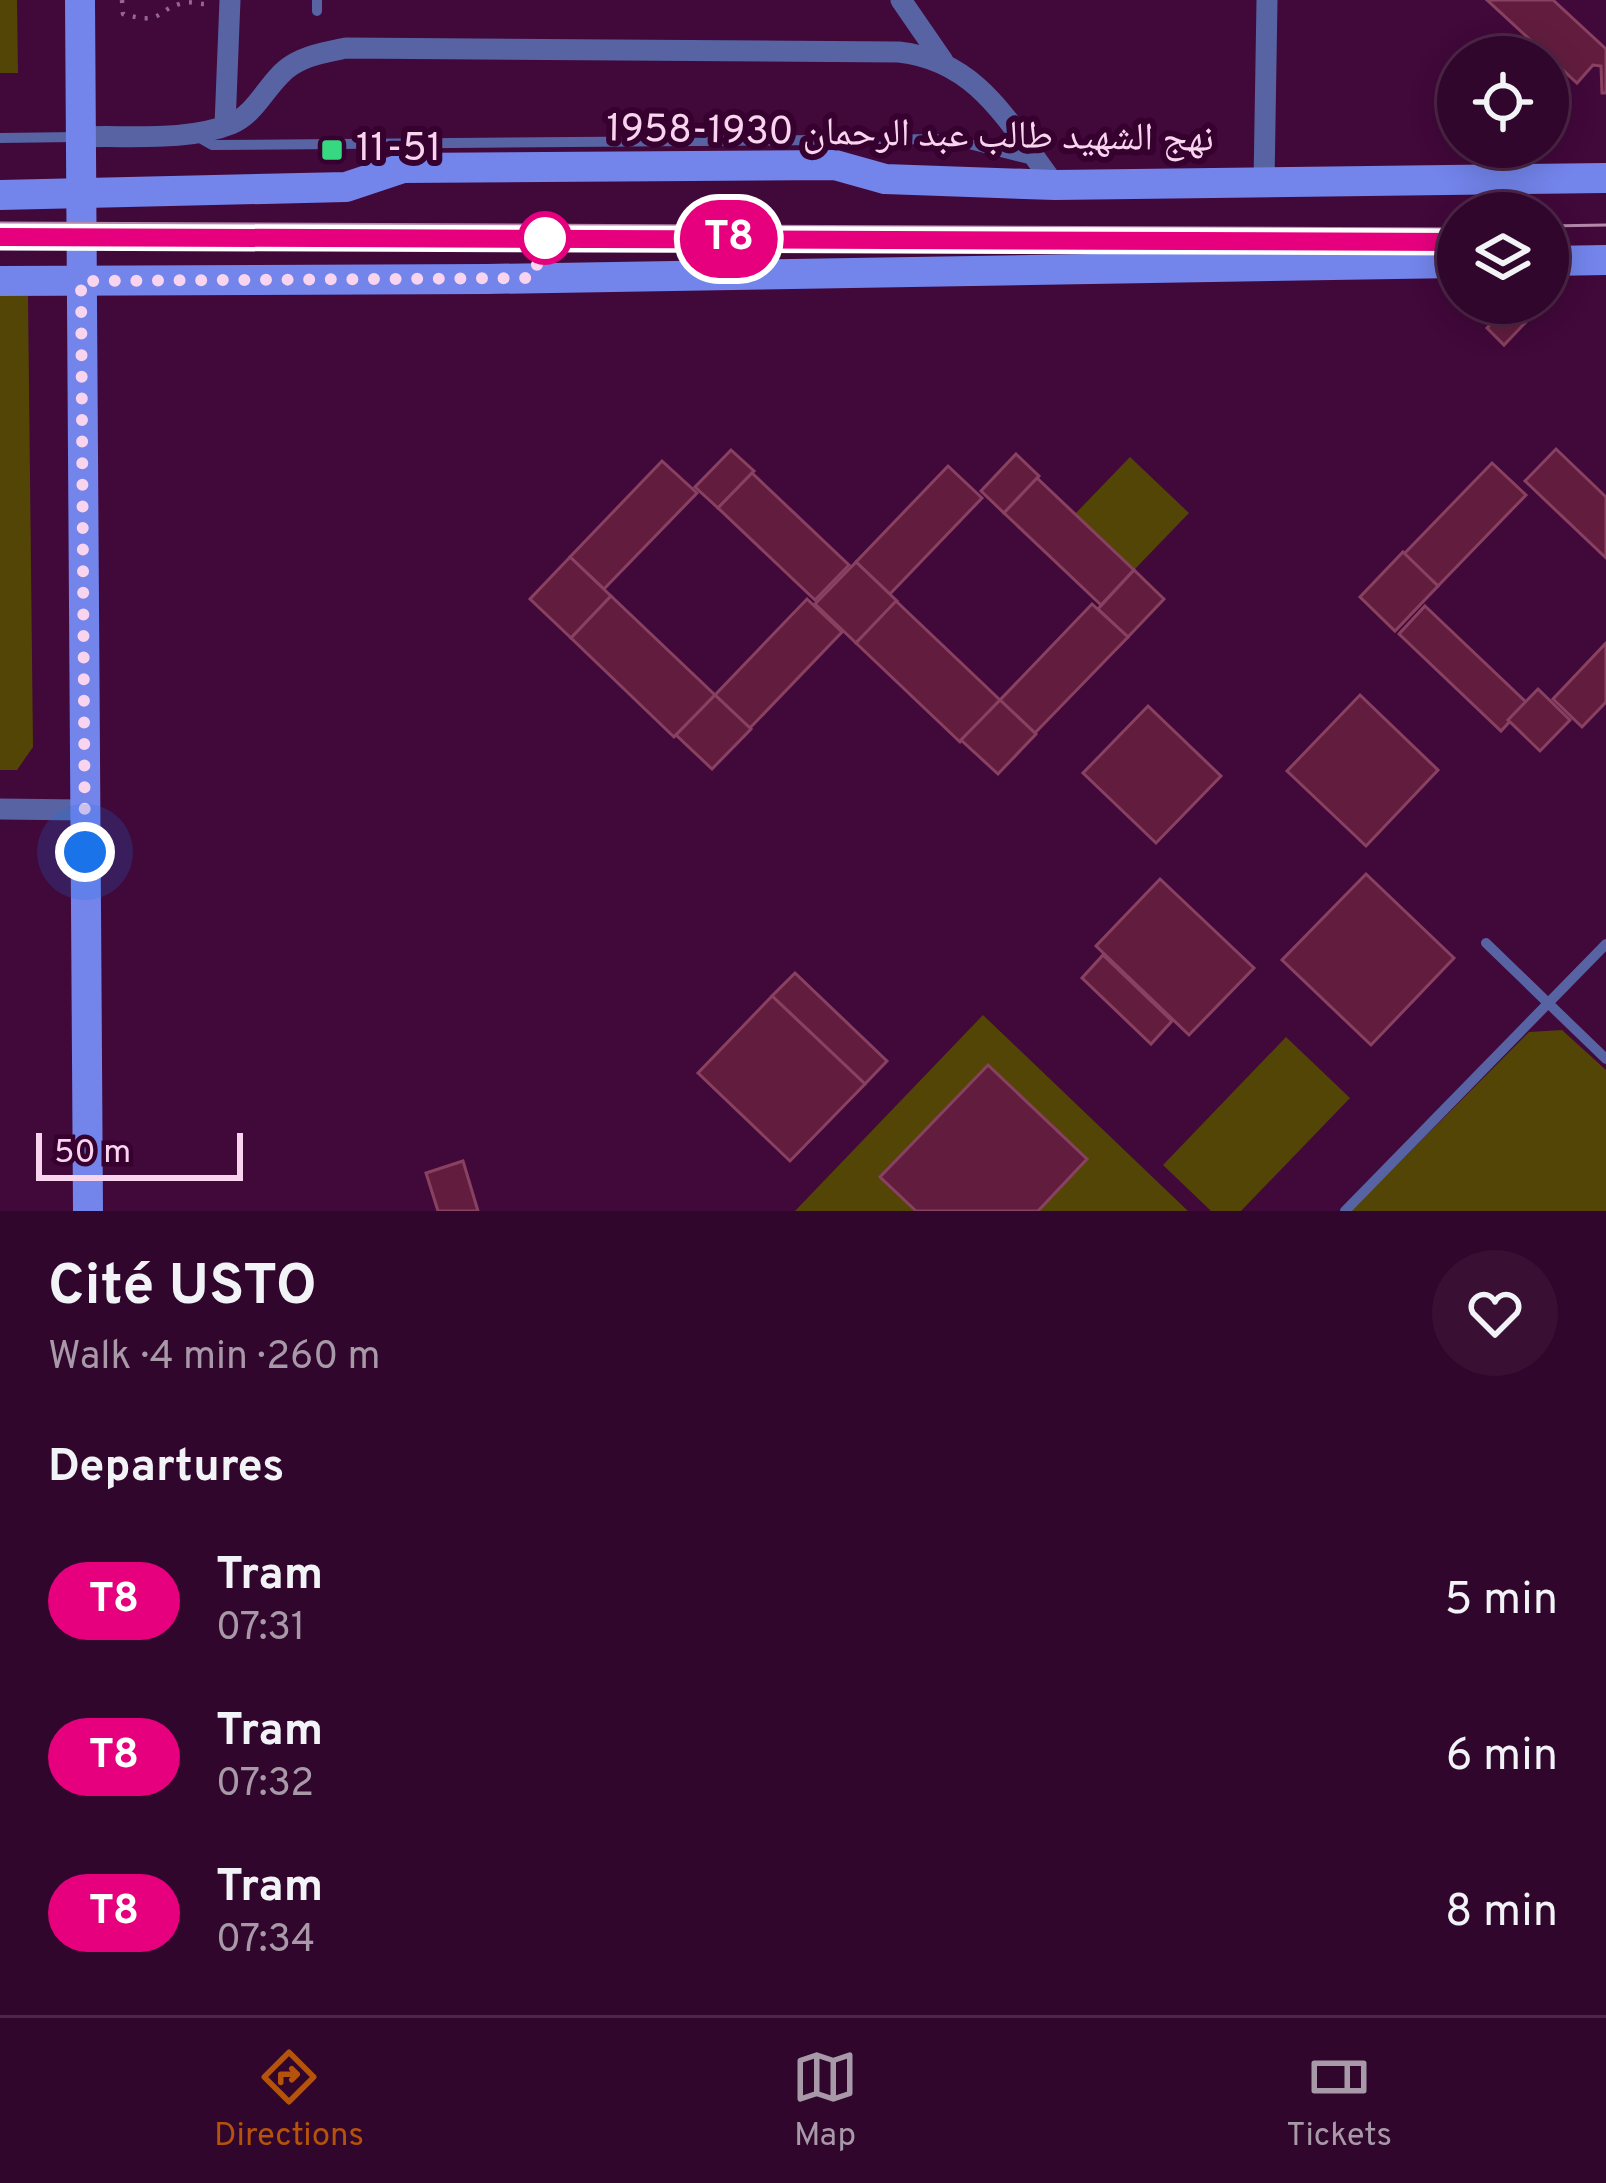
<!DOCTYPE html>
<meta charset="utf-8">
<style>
:root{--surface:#31062c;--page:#390f34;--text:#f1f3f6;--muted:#a899a9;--line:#4c2748;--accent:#b45309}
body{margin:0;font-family:Overpass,"Noto Naskh Arabic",sans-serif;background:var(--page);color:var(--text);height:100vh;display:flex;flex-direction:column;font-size:45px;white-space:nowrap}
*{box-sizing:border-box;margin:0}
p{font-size:39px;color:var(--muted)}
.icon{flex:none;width:66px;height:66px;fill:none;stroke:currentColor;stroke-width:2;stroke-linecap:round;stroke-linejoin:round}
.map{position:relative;height:1211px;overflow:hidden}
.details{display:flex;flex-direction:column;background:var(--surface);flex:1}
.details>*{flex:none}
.badge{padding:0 24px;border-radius:39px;font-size:42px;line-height:78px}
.buttons{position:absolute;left:1437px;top:36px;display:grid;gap:24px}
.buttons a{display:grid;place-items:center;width:132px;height:132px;border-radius:50%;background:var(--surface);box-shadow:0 6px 30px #0003,0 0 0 3px var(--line);font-size:60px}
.scale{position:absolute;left:36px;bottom:30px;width:207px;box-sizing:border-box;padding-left:12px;border:6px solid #f8d4ef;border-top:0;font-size:33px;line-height:42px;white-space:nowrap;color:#f8d4ef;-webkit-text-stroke:9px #36002f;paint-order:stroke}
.you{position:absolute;width:60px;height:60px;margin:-30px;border:9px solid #fff;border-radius:50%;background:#1a73e8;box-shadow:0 0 0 18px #1a73e833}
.map>.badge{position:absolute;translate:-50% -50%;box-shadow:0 0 0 6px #fff}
h2{padding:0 48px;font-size:45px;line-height:108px}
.round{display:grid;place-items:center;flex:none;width:126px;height:126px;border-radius:63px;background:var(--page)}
.headline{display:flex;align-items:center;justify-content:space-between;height:204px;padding:0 48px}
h1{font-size:57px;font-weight:700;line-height:90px}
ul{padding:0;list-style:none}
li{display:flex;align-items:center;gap:36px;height:156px;padding:0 48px}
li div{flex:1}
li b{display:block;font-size:45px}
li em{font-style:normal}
li .badge{min-width:132px;font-weight:700;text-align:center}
.menu{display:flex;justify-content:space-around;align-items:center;height:168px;border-top:3px solid var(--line);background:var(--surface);font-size:33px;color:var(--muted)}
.menu a{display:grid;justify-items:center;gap:6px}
.menu .active{color:var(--accent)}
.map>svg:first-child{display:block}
.green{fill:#534506}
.building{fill:#621d3e;stroke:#894161;stroke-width:3}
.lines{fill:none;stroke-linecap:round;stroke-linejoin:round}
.path{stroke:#95668e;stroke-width:4.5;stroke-dasharray:3 9;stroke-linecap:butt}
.lane{stroke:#5763a3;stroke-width:10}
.street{stroke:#5763a3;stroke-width:21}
.secondary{stroke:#7384eb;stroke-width:30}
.tram{stroke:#b589ac;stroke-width:3}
.line-casing{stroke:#fff;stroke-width:27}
.line{stroke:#e6007e;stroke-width:18}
.walk{stroke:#f8d4ef;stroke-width:12;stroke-dasharray:0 21.6}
.poi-dot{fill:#36d881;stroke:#36002f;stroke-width:4.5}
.stop-dot{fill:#fff;stroke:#e6007e;stroke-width:6}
.labels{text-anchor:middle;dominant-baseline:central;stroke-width:12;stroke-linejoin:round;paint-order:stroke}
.street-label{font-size:39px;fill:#f8d4ef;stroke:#36002f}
.poi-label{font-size:39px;fill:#f8d4ef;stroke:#36002f;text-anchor:start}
</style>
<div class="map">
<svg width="1606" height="1211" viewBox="0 0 1606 1211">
<rect width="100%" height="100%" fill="#41083a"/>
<g class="green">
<path d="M0 0H17L18 73H0Z"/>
<path d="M0 296H28L33 747 17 770H0Z"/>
<path d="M1130 457 1189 513 1134 570 1075 514Z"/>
<path d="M983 1015 1188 1211H795Z"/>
<path d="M1562 1030 1606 1070V1211H1351L1529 1032Z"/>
<path d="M1286 1037 1350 1098 1241 1211H1211L1163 1165Z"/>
</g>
<g class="building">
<path d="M1487 0H1553L1606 49V93H1602L1601 66 1593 65 1577 83Z"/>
<path d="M1511 303 1543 304 1504 345 1487 328Z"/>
<path d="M1556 449 1606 497V558L1525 481Z"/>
<path d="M731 450 754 471 718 508 695 487Z"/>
<path d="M1016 454 1039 476 1004 513 981 491Z"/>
<path d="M662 461 697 493 604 589 570 557Z"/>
<path d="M1492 463 1526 495 1438 586 1404 554Z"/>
<path d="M948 466 982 498 890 594 856 562Z"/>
<path d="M752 473 849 565 815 600 718 508Z"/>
<path d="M1037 478 1134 570 1101 605 1004 513Z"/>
<path d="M1403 552 1438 586 1395 631 1360 597Z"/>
<path d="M570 557 611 596 571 638 530 599Z"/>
<path d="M856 562 897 601 856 643 815 604Z"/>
<path d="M1134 570 1164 599 1128 637 1098 609Z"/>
<path d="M611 596 715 695 674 737 571 638Z"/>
<path d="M807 599 842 632 750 728 715 695Z"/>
<path d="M896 601 1000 700 960 742 856 643Z"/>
<path d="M1092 604 1128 637 1035 733 1000 700Z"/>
<path d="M1425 606 1527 703 1501 731 1399 634Z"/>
<path d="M1606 643V702L1582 727 1553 699Z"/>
<path d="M1538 689 1570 720 1540 751 1508 720Z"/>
<path d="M715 695 751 729 712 769 676 735Z"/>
<path d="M1360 695 1438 770 1366 846 1287 771Z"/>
<path d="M1000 700 1036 734 998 774 961 740Z"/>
<path d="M1148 706 1221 776 1156 843 1083 773Z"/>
<path d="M1366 874 1454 958 1371 1045 1282 960Z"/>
<path d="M1160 879 1254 968 1189 1035 1096 946Z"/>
<path d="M1103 955 1172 1021 1151 1044 1082 978Z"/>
<path d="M795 973 887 1061 865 1084 772 996Z"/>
<path d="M772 996 865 1084 790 1161 698 1073Z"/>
<path d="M988 1065 1087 1159 1038 1211H916L880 1177Z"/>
<path d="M463 1161 478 1211H438L426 1173Z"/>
</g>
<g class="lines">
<path class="path" d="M122 0 123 14C164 26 156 9 183 3 190 1 198 4 205 4"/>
<g class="lane">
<path d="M317 0V11"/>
<path d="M198 137 212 145 949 139 1033 160"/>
<path d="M0 138 75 137"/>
<path d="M1486 943 1606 1059"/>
<path d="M1345 1211 1606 944"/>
</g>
<g class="street">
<path d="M901 0 943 61"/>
<path d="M225 125 230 0"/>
<path d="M81 137C129 135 186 142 231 124 259 112 268 80 292 65 308 55 327 52 346 48L899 52C980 61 1010 126 1055 185"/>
<path d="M1264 183 1267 0"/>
<path d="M0 809 84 810"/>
</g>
<g class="secondary">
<path d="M80 0 88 1211"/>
<path d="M0 195 346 187 403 168 835 165 885 179 1055 185 1606 178"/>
<path d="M1548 261 1606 260"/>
<path d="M0 281 487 279 1458 263"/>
</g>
<g class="tram">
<path d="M0 223 1458 229"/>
<path d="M1548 226 1606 225"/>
</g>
</g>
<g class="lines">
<defs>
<path id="line" d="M0 237 1458 242"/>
</defs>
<use href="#line" class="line-casing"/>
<use href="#line" class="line"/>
<path class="walk" d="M85 852 81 281 533 278 545 238"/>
</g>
<rect class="poi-dot" x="320" y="138" width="24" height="24" rx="6"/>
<circle class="stop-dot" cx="545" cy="238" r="24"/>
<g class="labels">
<g class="street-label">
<text transform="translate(910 136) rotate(1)">نهج الشهيد طالب عبد الرحمان 1930-1958</text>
</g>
<g class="poi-label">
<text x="356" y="150">11-51</text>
</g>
</g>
</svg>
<div class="buttons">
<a><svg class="icon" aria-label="locate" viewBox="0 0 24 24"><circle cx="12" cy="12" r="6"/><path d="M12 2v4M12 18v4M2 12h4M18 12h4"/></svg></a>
<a><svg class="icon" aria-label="layers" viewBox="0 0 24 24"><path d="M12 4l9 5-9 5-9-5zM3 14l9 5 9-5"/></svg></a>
</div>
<div class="scale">50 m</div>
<div class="you" style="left:85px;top:852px"></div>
<b class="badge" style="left:729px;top:239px;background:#e6007e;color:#fff">T8</b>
</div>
<section class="details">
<div class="headline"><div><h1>Cité USTO</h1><p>Walk · 4 min · 260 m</p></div><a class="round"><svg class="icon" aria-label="heart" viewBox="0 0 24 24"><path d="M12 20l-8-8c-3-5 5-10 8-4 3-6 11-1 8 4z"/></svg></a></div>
<h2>Departures</h2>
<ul>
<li><span class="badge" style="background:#e6007e;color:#fff">T8</span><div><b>Tram</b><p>07:31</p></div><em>5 min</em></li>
<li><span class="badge" style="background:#e6007e;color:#fff">T8</span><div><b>Tram</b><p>07:32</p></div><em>6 min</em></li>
<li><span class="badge" style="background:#e6007e;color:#fff">T8</span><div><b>Tram</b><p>07:34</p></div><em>8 min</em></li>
</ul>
</section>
<nav class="menu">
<a class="active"><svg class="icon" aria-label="directions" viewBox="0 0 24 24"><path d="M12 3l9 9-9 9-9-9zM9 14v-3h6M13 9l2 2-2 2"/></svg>Directions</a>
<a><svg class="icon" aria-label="map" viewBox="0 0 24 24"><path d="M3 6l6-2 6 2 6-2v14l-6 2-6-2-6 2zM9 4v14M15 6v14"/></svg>Map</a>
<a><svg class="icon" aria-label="tickets" viewBox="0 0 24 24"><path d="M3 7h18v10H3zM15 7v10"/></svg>Tickets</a>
</nav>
